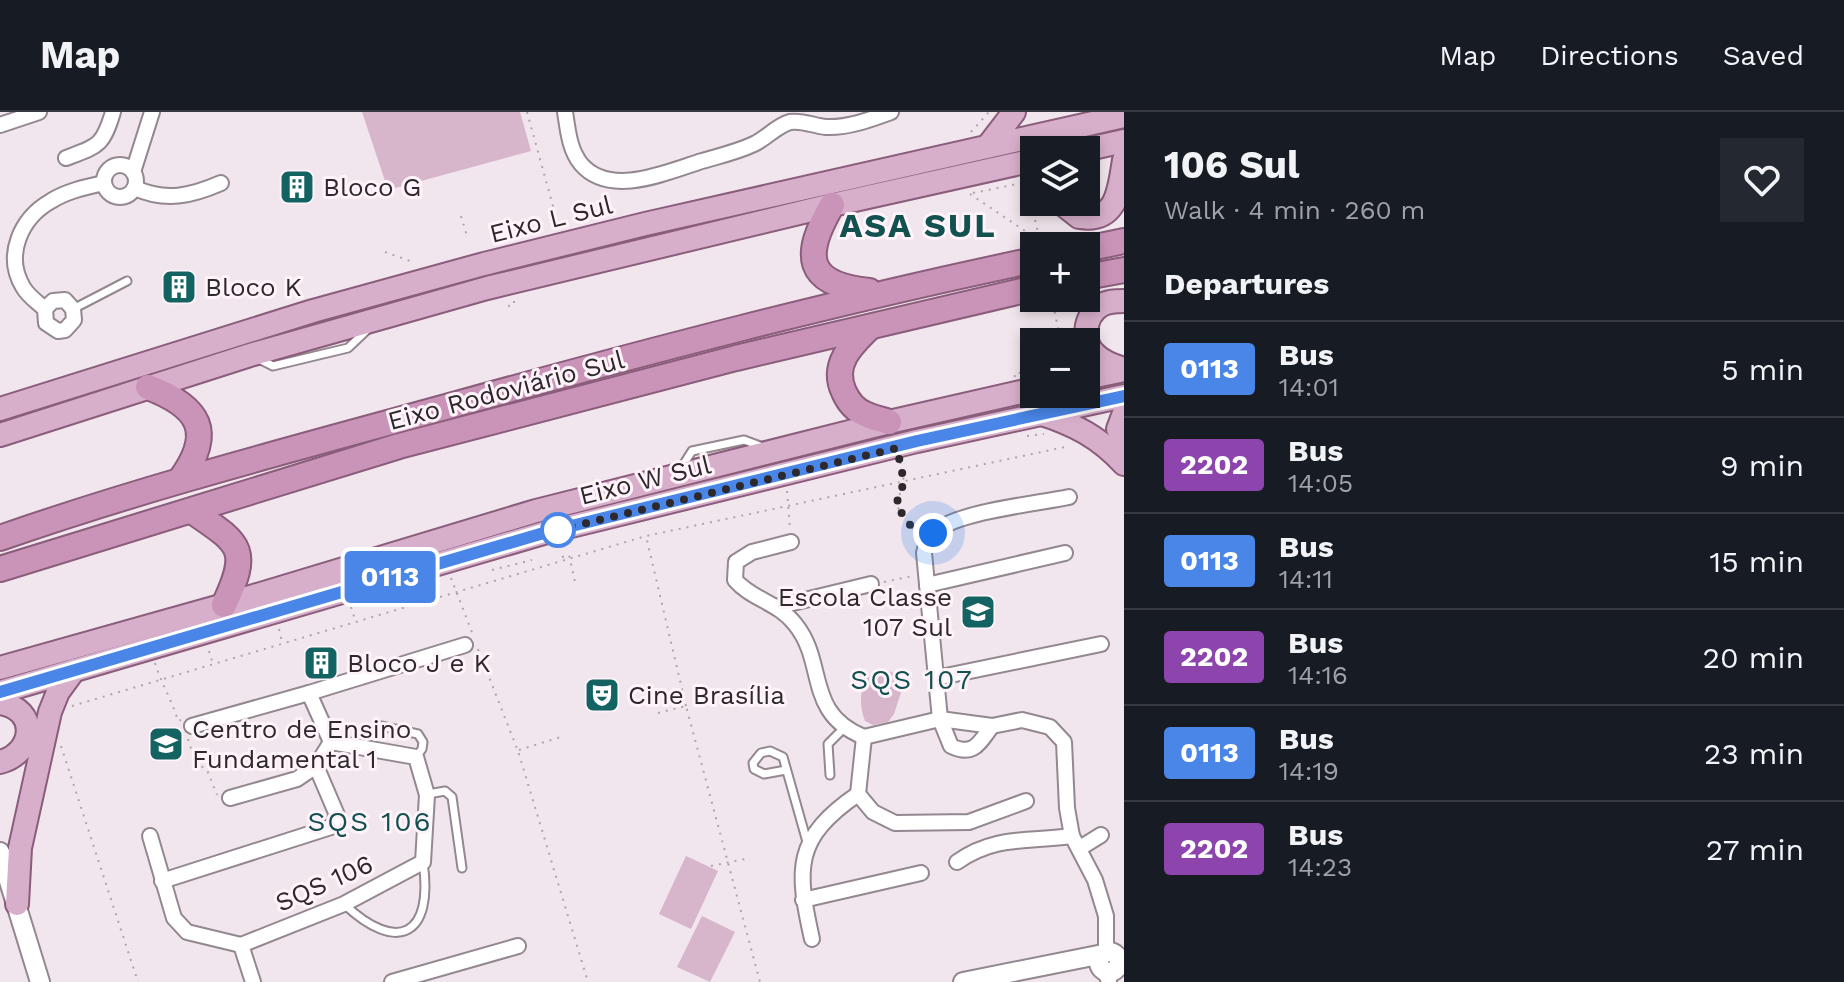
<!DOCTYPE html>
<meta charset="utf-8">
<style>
:root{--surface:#171b24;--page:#242831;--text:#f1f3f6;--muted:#9ea1a6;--line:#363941}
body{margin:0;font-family:"Work Sans",sans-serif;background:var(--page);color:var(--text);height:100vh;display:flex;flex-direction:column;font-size:30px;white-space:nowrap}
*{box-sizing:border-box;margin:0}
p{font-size:26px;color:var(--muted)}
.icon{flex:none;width:44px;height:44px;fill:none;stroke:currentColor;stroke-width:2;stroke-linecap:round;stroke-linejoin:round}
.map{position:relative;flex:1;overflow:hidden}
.side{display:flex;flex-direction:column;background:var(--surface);width:720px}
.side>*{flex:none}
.badge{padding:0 16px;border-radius:6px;font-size:28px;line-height:52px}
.fabs{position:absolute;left:1020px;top:24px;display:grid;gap:16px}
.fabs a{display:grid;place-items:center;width:80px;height:80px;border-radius:0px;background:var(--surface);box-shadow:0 4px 12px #0003;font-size:40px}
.you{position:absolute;width:40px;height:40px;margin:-20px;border:6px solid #fff;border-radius:50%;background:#1a73e8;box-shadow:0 0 0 12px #1a73e833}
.map>.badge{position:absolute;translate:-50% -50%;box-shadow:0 0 0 4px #fff}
h2{padding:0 40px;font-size:30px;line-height:72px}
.round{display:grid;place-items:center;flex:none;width:84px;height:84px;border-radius:0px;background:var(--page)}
.headline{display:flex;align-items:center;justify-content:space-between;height:136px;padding:0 40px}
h1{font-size:38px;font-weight:700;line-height:60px}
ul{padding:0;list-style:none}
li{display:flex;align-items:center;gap:24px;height:96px;padding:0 40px;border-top:2px solid var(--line)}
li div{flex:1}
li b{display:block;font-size:30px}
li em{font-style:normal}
li .badge{min-width:88px;font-weight:700;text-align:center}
header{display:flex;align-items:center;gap:48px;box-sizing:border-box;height:112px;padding:0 40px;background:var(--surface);border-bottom:2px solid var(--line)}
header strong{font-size:38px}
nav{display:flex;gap:44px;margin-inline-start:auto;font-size:28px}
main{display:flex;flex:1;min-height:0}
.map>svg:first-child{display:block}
.green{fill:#d7b5ca}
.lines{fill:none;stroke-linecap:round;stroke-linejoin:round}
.service-casing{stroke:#93888f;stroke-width:11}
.minor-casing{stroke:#93888f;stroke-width:18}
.tertiary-casing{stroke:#93888f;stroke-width:22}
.primary-casing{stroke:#8a5d7b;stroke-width:26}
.trunk-casing{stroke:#8a5d7b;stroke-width:28}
.path{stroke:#aea5ab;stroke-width:2;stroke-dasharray:2 6;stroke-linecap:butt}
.service{stroke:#fff;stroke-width:7}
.minor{stroke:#fff;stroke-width:14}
.tertiary{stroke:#fff;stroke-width:18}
.primary{stroke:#d7afca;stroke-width:22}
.trunk{stroke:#ca94b8;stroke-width:24}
.line-casing{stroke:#fff;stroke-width:18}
.line{stroke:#4986e7;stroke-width:12}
.walk{stroke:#2c282b;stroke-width:8;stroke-dasharray:0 14.4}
.stop-dot{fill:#fff;stroke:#4986e7;stroke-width:4}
.labels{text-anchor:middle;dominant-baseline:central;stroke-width:6;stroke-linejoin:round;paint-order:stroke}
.poi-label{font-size:26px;fill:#2c282b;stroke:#fff3fa;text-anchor:start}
.street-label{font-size:26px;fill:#2c282b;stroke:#fff3fa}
.neighbourhood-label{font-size:28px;letter-spacing:2px;fill:#135150;stroke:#fff3fa}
.district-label{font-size:34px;font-weight:bold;letter-spacing:2px;fill:#135150;stroke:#fff3fa}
</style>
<header>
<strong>Map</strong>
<nav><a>Map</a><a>Directions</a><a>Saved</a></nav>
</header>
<main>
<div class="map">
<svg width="1124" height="870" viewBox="0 0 1124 870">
<rect width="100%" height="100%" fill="#f1e6ed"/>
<g class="green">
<path d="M362 0H520L531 39 388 78Z"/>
<path d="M876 557C890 558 898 560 903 574L894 602 888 610 873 613 865 609C858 591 859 569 876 557Z"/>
<path d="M686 744 718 759 691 817 659 802Z"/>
<path d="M702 804 735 820 710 870 677 855Z"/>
</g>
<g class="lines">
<defs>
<g id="service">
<path d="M73 197 127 169"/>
<path d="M259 247 273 254 348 236 367 218"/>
<path d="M680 358 692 339 744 328 763 335"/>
<path d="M381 614 418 622 423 630 422 637 416 645"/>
<path d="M786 658 764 662 754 657 753 651 761 641 770 639 783 645C791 673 799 702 807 730"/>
<path d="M830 663 828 632 845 615"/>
<path d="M428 682 445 679 452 685 462 756"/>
<path d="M344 792C398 843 434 823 423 750"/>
</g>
<g id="minor">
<path d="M565 0C568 18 569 37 581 52 610 86 667 60 702 49 719 44 737 40 754 32 767 26 776 14 790 10 803 8 814 14 826 15 848 16 872 7 891 0"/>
<path d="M0 13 39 0"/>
<path d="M66 46C98 34 103 34 113 0"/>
<circle cx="120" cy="69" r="16"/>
<path d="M133 60 152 0"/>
<path d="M135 76C166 90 191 84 221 71"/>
<path d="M45 197 53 189 65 188 73 197 74 208 65 218 58 219 46 211 45 197C37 190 28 184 23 175 4 143 21 106 51 89 67 79 86 75 104 71"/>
<path d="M791 430 752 440 736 450 735 468C751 487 779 491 795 512 827 551 804 601 864 625"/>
<path d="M927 473 1065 441"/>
<path d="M776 495 871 472"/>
<path d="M936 566 1101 532"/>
<path d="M192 614 309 581"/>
<path d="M992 614C979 631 974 645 951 634L940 607 924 441C926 432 928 425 935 419 962 399 1035 392 1069 385"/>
<path d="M230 686 297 667 316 654 331 630"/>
<path d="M1026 689 969 710 895 711 873 700 858 682 864 625 940 607 992 614 1022 608 1050 615 1064 630 1067 696 1072 724 1095 768 1106 804V840"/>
<path d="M150 724 174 806 187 820 241 833"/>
<path d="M1080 736 1101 723"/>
<path d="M957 750C995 723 1029 730 1072 724"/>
<path d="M162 769 331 715 337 703 316 654"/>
<path d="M803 788 921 761"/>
<path d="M812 827C796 756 794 726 858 682"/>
<path d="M1105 859 1109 870"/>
<path d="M253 870 241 833 344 792 423 750 427 683 416 645 331 630 309 581 465 533"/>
<path d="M392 870 518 834"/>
</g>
<g id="tertiary">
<path d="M0 740 40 870"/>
<circle cx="1109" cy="850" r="10"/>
<path d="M963 870 1103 842"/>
</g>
<g id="primary">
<path d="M988 34 1014 0"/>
<path d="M1084 38 1124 29"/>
<path d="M1060 90 1079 105C1118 111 1119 77 1124 48"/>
<path d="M1124 189C1116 189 1107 189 1100 194 1084 204 1081 231 1096 243 1103 250 1114 254 1124 257"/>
<path d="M1086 266 1124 258"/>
<path d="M0 297 313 199 484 152 645 112 1124 4"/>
<path d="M1039 301C1074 312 1099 325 1124 352"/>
<path d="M1124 301 1118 317 1124 332"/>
<path d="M0 323 250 243 487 176 832 93 1034 48"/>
<path d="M0 556 224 493 536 399 889 310 1034 277"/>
<path d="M0 580 547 420 917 329 1124 284"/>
<path d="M0 591C39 597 35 641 0 650"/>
<path d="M17 792 20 736 50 600 58 580 74 558"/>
</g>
<g id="trunk">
<path d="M832 93C803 143 804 172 869 179"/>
<path d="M1086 137 1124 129"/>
<path d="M1086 165 1124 158"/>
<path d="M870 215C851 233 831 253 844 280 848 289 855 298 865 302 872 306 881 307 889 310"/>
<path d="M148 275C200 295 215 320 180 368"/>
<path d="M192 399C240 432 251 436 224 493"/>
<path d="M0 426C149 374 301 335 453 293 645 240 838 189 1034 148"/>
<path d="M0 457 399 334 736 246 1034 176"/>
</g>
</defs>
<use href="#service" class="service-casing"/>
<use href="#minor" class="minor-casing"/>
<use href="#tertiary" class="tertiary-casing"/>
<use href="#primary" class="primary-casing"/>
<use href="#trunk" class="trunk-casing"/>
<g class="path">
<path d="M527 0 559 116"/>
<path d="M971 20 989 0"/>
<path d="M1026 69 1040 129"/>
<path d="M973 81 1027 70"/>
<path d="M970 82 1040 129"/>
<path d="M461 104 467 124"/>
<path d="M385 140 413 150"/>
<path d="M1053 192 1061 230"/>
<path d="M508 194 514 193V188"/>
<path d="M1015 265 1014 262 1034 258"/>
<path d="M1027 324 1044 322"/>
<path d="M900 350 904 370 896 393 913 417 920 418"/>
<path d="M787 379 790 417"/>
<path d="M562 445 569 443 575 470"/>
<path d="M492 458 532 448"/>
<path d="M451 466 473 523"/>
<path d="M884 470 913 464"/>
<path d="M424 475 428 488"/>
<path d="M351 495 355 508"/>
<path d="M279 517 282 530"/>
<path d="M478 537 518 639 588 870"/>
<path d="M209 539 213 552"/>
<path d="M155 551C161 571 172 588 178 609L181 608"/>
<path d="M72 594 646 424"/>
<path d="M686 594 646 424 1065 335"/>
<path d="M658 601 686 594 760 870"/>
<path d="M188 627 195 650 207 658 217 683"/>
<path d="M61 634 138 870"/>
<path d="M519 638 564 624"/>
<path d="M711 754 750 746"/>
</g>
<use href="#service" class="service"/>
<use href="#minor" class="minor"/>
<use href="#tertiary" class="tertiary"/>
<use href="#primary" class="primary"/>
<use href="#trunk" class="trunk"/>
</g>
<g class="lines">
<defs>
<path id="line" d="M0 580 547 420 917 329 1124 284"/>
</defs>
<use href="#line" class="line-casing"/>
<use href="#line" class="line"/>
<path class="walk" d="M558 418 897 336 904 370 896 393 913 417 933 421"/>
</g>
<defs>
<symbol id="building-square" viewBox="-11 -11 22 22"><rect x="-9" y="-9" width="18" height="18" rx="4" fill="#136362" stroke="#fff3fa"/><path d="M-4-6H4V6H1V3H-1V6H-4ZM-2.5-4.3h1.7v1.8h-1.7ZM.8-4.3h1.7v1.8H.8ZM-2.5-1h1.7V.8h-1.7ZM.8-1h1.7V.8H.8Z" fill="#fff"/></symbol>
<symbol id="school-square" viewBox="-11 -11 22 22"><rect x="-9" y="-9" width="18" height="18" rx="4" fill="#136362" stroke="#fff3fa"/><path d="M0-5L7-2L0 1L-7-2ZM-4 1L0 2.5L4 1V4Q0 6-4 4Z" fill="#fff"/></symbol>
<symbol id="theatre-square" viewBox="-11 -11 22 22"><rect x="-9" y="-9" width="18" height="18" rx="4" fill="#136362" stroke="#fff3fa"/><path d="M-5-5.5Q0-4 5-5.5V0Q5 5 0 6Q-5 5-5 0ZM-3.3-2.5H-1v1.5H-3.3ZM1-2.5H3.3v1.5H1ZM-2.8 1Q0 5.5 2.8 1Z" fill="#fff"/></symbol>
</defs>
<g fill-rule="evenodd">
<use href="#building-square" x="277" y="55" width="40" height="40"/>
<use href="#building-square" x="159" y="155" width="40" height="40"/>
<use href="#school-square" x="958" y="480" width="40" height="40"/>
<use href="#building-square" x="301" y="531" width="40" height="40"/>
<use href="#theatre-square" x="582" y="563" width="40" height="40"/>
<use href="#school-square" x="146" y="612" width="40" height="40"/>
</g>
<circle class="stop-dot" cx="558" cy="418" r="16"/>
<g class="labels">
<g class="poi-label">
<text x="323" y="75">Bloco G</text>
<text x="205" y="175">Bloco K</text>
<text x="952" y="485" text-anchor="end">Escola Classe<tspan x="952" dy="30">107 Sul</tspan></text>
<text x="347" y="551">Bloco J e K</text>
<text x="628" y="583">Cine Brasília</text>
<text x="192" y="617">Centro de Ensino<tspan x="192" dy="30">Fundamental 1</tspan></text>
</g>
<g class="street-label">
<text transform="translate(551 107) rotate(-14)">Eixo L Sul</text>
<text transform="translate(506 278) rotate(-15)">Eixo Rodoviário Sul</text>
<text transform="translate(645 368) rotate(-14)">Eixo W Sul</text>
<text transform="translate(324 771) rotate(-24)">SQS 106</text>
</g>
<g class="neighbourhood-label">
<text x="912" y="567">SQS 107</text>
<text x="370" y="709">SQS 106</text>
</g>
<g class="district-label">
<text x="918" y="113">ASA SUL</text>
</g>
</g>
</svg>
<div class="fabs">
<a><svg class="icon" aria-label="layers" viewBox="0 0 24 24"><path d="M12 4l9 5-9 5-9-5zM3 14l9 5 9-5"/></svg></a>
<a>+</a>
<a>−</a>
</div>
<div class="you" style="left:933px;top:421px"></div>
<b class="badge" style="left:390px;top:465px;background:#4986e7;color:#fff">0113</b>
</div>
<section class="side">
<div class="headline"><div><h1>106 Sul</h1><p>Walk · 4 min · 260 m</p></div><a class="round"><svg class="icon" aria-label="heart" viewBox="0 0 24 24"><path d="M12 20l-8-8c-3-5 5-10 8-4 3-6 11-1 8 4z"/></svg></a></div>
<h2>Departures</h2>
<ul>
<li><span class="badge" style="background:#4986e7;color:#fff">0113</span><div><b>Bus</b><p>14:01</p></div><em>5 min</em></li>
<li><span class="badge" style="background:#8e44ad;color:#fff">2202</span><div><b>Bus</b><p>14:05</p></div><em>9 min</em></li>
<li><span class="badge" style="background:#4986e7;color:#fff">0113</span><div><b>Bus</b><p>14:11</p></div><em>15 min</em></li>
<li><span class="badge" style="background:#8e44ad;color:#fff">2202</span><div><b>Bus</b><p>14:16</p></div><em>20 min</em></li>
<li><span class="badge" style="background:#4986e7;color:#fff">0113</span><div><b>Bus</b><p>14:19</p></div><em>23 min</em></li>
<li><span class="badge" style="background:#8e44ad;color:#fff">2202</span><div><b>Bus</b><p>14:23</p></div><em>27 min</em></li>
</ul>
</section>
</main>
